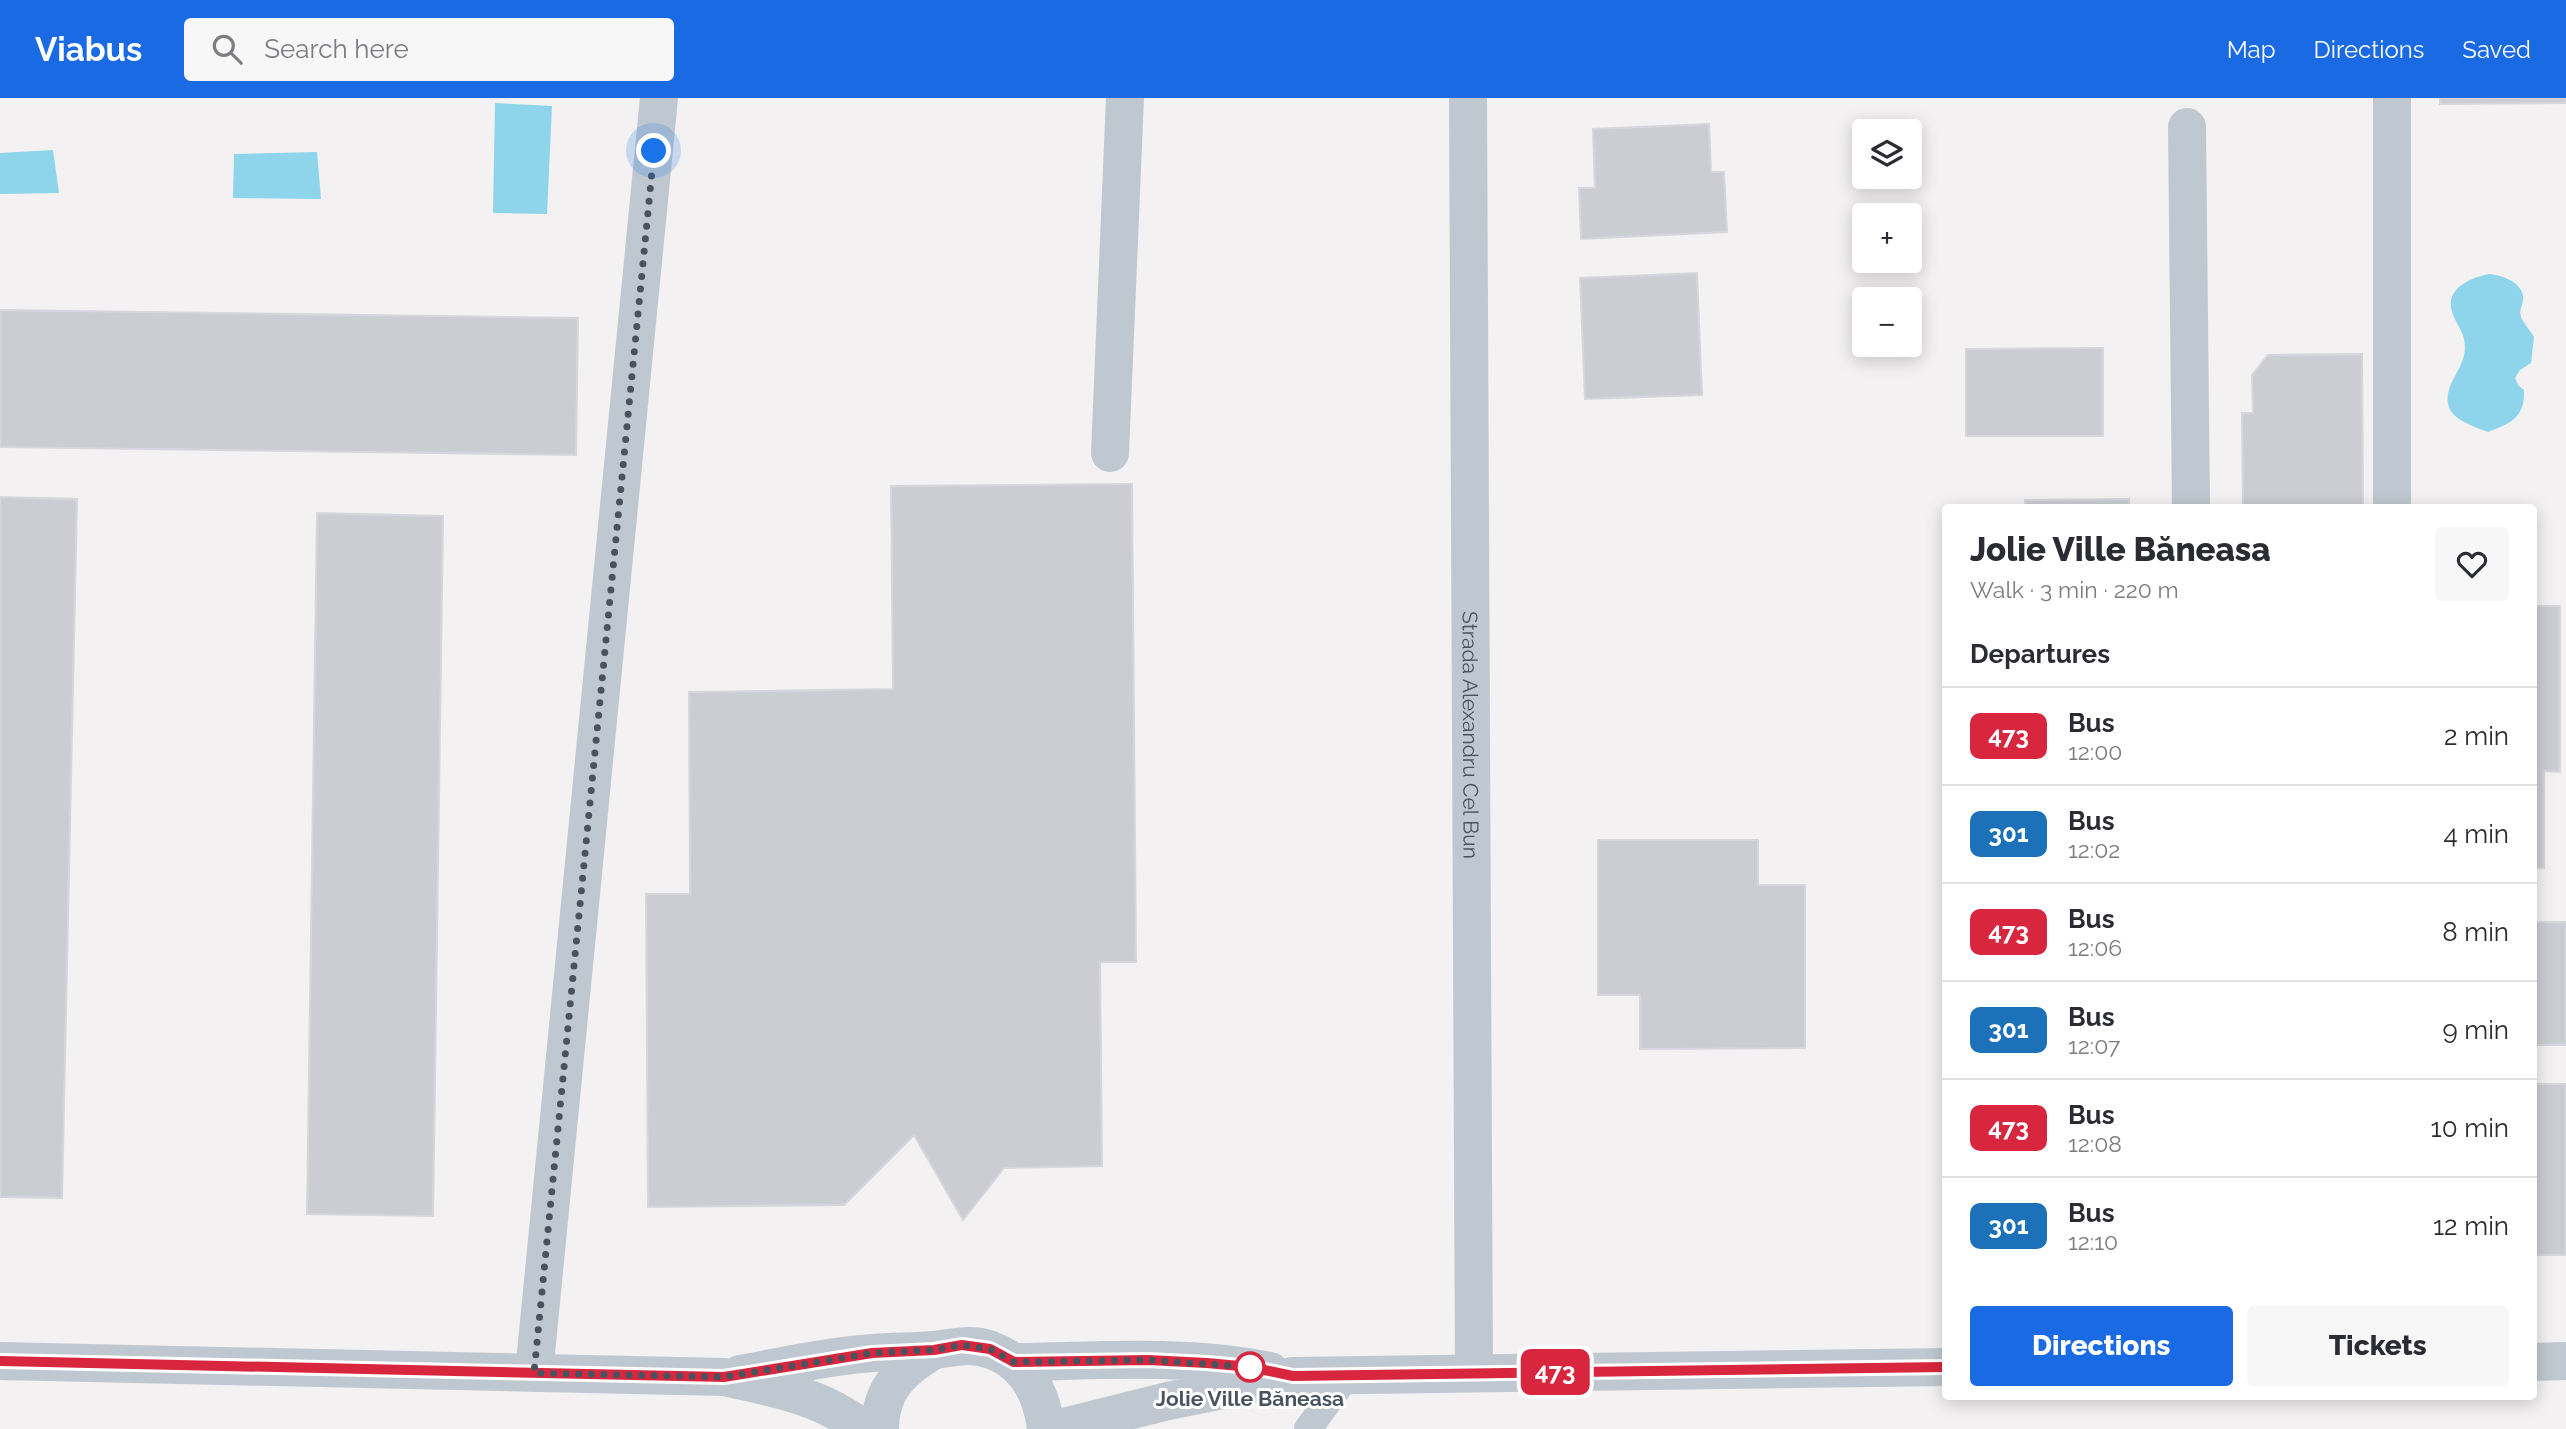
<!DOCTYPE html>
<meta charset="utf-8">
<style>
:root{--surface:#fff;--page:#f7f7f7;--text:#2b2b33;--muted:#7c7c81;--line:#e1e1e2;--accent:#1a6ae4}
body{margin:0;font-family:Raleway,sans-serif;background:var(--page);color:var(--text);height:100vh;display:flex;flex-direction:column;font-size:26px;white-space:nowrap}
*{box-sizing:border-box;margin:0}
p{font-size:23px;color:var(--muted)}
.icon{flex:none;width:38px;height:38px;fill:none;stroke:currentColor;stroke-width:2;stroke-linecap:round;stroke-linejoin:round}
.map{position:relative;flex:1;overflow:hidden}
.sheet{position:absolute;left:1942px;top:406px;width:595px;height:896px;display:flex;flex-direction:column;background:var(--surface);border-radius:7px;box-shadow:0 4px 18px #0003}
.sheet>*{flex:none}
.badge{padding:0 14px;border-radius:10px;font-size:24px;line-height:46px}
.controls{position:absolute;left:1852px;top:21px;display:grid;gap:14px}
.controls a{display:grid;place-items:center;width:70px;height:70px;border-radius:7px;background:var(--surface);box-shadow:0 4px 18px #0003;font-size:35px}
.you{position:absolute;width:35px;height:35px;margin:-18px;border:5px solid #fff;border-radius:50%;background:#1a73e8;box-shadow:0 0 0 10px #1a73e833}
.map>.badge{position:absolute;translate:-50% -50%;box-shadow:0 0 0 4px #fff}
h2{padding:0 28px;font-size:26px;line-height:63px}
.round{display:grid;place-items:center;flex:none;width:74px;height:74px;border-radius:7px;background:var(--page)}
.overview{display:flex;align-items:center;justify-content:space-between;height:119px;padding:0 28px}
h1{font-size:33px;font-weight:800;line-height:52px}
.cta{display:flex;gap:14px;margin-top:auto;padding:14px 28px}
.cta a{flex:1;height:80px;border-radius:7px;background:var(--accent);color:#fff;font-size:28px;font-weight:800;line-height:80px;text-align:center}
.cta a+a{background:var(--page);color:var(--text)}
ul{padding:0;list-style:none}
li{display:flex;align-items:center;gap:21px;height:98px;padding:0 28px;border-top:2px solid var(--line)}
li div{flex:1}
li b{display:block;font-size:26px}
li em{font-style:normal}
li .badge{min-width:77px;font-weight:700;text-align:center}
header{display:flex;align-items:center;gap:42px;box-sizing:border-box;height:98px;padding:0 35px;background:var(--accent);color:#fff}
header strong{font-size:33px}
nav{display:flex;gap:38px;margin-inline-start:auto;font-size:24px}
.search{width:490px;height:63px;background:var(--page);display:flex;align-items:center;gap:18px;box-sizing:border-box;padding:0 24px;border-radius:7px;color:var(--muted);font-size:26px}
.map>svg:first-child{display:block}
.water{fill:#8ed5ec}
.building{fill:#cbcdd3;stroke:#d5d7dc;stroke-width:2}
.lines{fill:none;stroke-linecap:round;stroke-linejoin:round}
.service{stroke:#bfc8d0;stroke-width:28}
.minor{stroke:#bfc8d0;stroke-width:38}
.tertiary{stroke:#bfc8d0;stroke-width:38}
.line-casing{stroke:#fff;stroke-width:16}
.line{stroke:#d7263d;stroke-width:10}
.walk{stroke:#49535f;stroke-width:7;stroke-dasharray:0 12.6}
.stop-dot{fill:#fff;stroke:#d7263d;stroke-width:3.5}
.labels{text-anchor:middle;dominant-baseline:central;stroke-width:6;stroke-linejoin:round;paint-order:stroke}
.street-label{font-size:21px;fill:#49535f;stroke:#fff}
.stop-label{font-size:21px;font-weight:bold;fill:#49535f;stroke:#fff}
</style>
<header>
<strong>Viabus</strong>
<div class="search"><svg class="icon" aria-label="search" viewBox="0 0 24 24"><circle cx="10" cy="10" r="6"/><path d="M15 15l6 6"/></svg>Search here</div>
<nav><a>Map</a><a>Directions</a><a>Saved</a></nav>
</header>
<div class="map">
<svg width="2566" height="1331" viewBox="0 0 2566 1331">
<rect width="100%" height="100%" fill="#f3f1f1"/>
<g class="water">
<path d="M495 5 552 8 547 116 493 115Z"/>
<path d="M53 52 59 95 0 96V55Z"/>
<path d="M317 54 321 101 233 100 234 56Z"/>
<path d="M2489 176C2502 177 2525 185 2523 202 2522 209 2519 212 2521 219 2524 226 2530 232 2534 239L2531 265 2520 272 2515 280 2518 287 2524 292C2525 320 2511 325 2488 334 2464 325 2438 317 2451 286 2457 274 2464 264 2465 251 2466 233 2453 224 2451 209 2448 189 2473 179 2489 176Z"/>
</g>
<g class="building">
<path d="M2440 0H2566V5L2440 6Z"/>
<path d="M1709 26 1711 74H1724L1727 134 1581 141 1579 90H1595L1593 31Z"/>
<path d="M1697 175 1702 297 1585 301 1580 180Z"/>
<path d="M0 212 578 220 576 357 0 349Z"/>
<path d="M2103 250V338H1966V251Z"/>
<path d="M2362 256 2363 410H2243L2242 315H2253L2252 277 2268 257Z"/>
<path d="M1132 386 1136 864H1100L1102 1068 1004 1070 963 1122 914 1037 844 1107 648 1109 646 796H690L689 594 893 591 891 388Z"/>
<path d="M0 399 77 401 62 1100 0 1099Z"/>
<path d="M2129 401V410H2025V402Z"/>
<path d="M317 415 443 418 433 1118 307 1116Z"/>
<path d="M2534 508H2560V674L2544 673V770H2534Z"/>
<path d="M1598 742H1758V787H1805V950L1640 951V897H1598Z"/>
<rect x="2534" y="824" width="32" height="123"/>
<rect x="2534" y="986" width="32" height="171"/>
</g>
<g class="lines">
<path class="service" d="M1308 1331 1347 1277"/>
<g class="minor">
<path id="s1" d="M1468 0 1474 1275"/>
<path d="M2187 29 2191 410"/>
<path d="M1110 355 1125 0"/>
<path d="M2392 410V0"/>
<path d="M534 1275 659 0"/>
</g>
<g class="tertiary">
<path d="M0 1263 724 1279C774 1290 822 1298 863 1331"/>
<path d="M1014 1264C1099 1263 1187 1256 1270 1273"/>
<path d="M2534 1264 2566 1263"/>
<path d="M740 1276C784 1268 829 1258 873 1255 893 1253 913 1254 933 1252 953 1250 971 1244 991 1252 1027 1265 1042 1296 1046 1331"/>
<path d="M880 1331C880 1291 901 1272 934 1252"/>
<path d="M1056 1331 1168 1303 1293 1278 1946 1269"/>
</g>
</g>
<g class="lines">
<defs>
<path id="line" d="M0 1263 724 1279 872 1255 934 1252 962 1247 990 1251 1014 1264 1148 1262 1207 1265 1250 1269 1293 1278 1946 1269"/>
</defs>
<use href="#line" class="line-casing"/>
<use href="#line" class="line"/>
<path class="walk" d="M654 53 534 1275 724 1279 872 1255 934 1252 962 1247 990 1251 1014 1264 1148 1262 1250 1269"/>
</g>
<circle class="stop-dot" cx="1250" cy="1269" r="14"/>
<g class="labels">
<g class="street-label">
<text stroke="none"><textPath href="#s1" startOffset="637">Strada Alexandru Cel Bun</textPath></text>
</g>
<g class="stop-label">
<text x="1250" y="1300">Jolie Ville Băneasa</text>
</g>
</g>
</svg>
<div class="controls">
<a><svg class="icon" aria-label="layers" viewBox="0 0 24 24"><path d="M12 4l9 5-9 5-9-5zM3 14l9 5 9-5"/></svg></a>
<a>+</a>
<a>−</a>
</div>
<div class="you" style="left:654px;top:53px"></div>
<b class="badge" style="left:1555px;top:1274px;background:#d7263d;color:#fff">473</b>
<section class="sheet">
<div class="overview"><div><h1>Jolie Ville Băneasa</h1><p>Walk · 3 min · 220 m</p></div><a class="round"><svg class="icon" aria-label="heart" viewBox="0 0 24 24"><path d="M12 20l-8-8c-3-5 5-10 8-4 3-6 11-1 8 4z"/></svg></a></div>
<h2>Departures</h2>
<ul>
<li><span class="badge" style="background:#d7263d;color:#fff">473</span><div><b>Bus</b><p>12:00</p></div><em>2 min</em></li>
<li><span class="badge" style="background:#1d71b8;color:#fff">301</span><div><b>Bus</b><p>12:02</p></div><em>4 min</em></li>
<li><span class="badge" style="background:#d7263d;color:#fff">473</span><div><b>Bus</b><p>12:06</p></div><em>8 min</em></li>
<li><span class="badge" style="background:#1d71b8;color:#fff">301</span><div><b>Bus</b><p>12:07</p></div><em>9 min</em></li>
<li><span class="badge" style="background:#d7263d;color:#fff">473</span><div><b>Bus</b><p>12:08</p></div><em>10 min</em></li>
<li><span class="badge" style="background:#1d71b8;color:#fff">301</span><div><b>Bus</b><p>12:10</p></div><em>12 min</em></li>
</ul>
<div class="cta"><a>Directions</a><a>Tickets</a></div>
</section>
</div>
